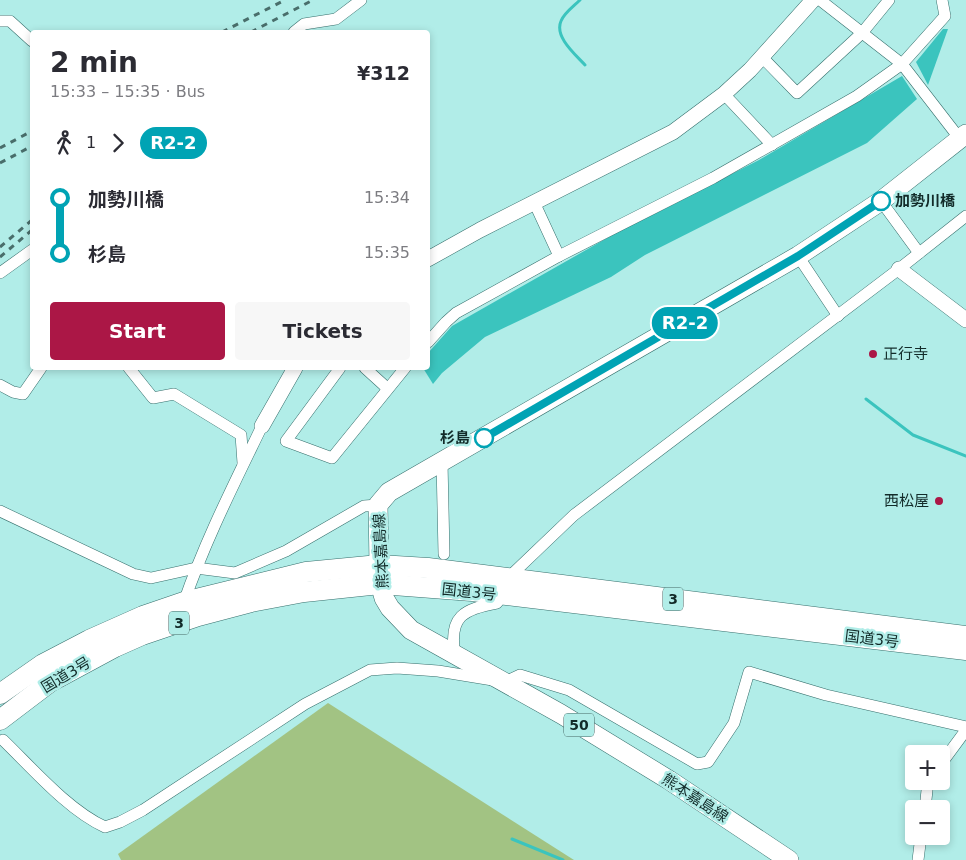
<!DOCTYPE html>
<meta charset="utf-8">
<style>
:root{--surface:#fff;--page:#f7f7f7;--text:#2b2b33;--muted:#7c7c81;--accent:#ab1746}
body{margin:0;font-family:"DejaVu Sans","Noto Sans JP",sans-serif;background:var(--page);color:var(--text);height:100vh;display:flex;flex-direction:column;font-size:19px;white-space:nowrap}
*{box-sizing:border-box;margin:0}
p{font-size:16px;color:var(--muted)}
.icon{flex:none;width:28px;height:28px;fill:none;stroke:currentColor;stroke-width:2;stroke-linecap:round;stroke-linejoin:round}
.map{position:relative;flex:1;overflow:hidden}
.drawer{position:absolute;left:30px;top:30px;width:400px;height:340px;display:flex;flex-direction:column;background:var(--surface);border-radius:5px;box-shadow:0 2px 8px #0003}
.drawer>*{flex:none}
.badge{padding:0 10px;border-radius:16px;font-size:18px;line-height:32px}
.fabs{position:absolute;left:905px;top:745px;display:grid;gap:10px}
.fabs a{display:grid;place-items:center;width:45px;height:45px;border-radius:5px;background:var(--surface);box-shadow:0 2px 8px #0003;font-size:25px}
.map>.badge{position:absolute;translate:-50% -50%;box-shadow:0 0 0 2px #fff}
.legs{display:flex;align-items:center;gap:8px;height:55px;padding:0 20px;font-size:16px}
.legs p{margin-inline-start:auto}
.head{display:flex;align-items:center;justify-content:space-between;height:85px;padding:0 20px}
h1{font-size:28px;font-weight:700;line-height:38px}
.primary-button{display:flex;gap:10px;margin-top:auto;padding:10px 20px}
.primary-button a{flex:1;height:58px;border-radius:5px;background:var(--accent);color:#fff;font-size:20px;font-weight:700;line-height:58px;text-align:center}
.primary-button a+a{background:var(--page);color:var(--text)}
ul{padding:0 20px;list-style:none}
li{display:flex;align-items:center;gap:18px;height:55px;font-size:19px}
li i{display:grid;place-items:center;width:8px;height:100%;margin:0 6px;background:currentColor}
li i::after{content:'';width:12px;height:12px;margin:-6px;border:4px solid;border-radius:50%;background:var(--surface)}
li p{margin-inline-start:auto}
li:first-child i{background:linear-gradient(#0000 50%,currentColor 0)}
li:last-child i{background:linear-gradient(currentColor 50%,#0000 0)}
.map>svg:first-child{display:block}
.green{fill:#a2c383}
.water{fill:#3bc4be}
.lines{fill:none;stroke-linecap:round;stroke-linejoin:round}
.stream{stroke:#3bc4be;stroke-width:3}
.minor-casing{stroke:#366f6c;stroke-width:12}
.tertiary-casing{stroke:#366f6c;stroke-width:16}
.primary-casing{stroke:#366f6c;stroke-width:20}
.trunk-casing{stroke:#366f6c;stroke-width:21}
.minor{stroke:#fff;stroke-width:11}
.tertiary{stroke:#fff;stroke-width:15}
.primary{stroke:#fff;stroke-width:19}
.trunk{stroke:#fff;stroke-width:20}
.rail{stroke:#496e6b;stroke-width:3;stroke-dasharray:6 6;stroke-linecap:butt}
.line-1-casing{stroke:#fff;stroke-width:11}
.line-1{stroke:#00a3b4;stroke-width:8}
.stop-1-dot{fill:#fff;stroke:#00a3b4;stroke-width:2.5}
.poi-dot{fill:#ab1746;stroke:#b1ede8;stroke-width:2}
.labels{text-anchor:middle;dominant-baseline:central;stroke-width:5;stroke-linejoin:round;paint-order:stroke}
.shield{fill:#b1ede8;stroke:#426562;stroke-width:1}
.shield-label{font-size:14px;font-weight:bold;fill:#122b29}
.stop-label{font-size:15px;font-weight:bold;fill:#122b29;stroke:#b1ede8;text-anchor:start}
.poi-label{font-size:15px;fill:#122b29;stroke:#b1ede8;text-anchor:start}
.street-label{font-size:15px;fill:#122b29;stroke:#b1ede8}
</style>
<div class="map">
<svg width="966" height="860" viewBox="0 0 966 860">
<rect width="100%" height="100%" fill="#b1ede8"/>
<path class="green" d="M328 703 574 860H121L118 854Z"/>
<g class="water">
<path d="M943 29H948L928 85 916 62Z"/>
<path d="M902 76 917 99 867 143 645 255 611 277 485 337 442 373 433 384 423 368H428V353L452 326 616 233 759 160Z"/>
</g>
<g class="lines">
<g class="stream">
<path d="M580 0C574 6 564 13 561 21 554 37 576 55 585 65"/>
<path d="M866 399 913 435 966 456"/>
<path d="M512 839 563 860"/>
</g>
<defs>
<g id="minor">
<path d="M820 0 902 64 960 139"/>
<path d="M0 21H10L32 41"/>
<path d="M294 32 304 24 336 19 361 0"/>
<path d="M762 57 797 93 862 33 889 0"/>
<path d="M724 94 772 145"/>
<path d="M881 201 919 253"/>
<path d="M534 202 559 256"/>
<path d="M798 256 838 316"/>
<path d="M0 273 32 250"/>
<path d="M428 342 446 322 456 313 559 256 713 178 857 96 902 64 945 16 942 0"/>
<path d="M129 368 153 398 174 394 241 435 243 463"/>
<path d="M340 368 286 441 332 458 405 368"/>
<path d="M365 368 387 388"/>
<path d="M0 385 13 392 23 394 41 368"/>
<path d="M442 462 444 554"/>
<path d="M0 511 133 574 151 578 196 568 235 573 286 551 364 506 378 505"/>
<path d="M507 579 574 515 899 269 966 216"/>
<path d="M184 602C205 541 234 484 262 426"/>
<path d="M455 655C448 616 464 609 497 603L503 594"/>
<path d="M3 740C32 768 68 810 105 827L120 822 143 810 305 704 370 670 397 668 438 671 505 682 520 675 569 690 697 764 708 762 734 723 749 672 826 695 966 727"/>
<path d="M941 764 966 730"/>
<path d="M925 809 928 781"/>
<path d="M918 860 921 836"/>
</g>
<g id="tertiary">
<path d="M428 259 480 230 673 132 724 94 750 70 813 0"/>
<path d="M899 269 966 320"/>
<path d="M262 426 295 368"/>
</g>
<path id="primary" d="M789 860 669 780 561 714 411 630 390 608 384 598 380 584 379 565 378 505 389 492 798 256 881 201 966 134"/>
<g id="trunk">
<path d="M0 694 43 664 89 640 143 616 184 602 306 572 379 565 428 568 966 636"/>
<path d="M0 720 50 682 115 647 142 635 198 616 251 602 304 592 380 584 472 591 966 650"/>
</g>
</defs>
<use href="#minor" class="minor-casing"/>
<use href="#tertiary" class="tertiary-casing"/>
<use href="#primary" class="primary-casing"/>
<use href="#trunk" class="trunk-casing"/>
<use href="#minor" class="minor"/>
<use href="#tertiary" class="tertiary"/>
<use href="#primary" class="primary"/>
<use href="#trunk" class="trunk"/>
<g class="rail">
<path d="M222 32 285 0"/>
<path d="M251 32 313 0"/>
<path d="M0 148 32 131"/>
<path d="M0 163 32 146"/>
<path d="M0 247 32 220"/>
<path d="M0 257 32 230"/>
</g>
</g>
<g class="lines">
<defs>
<path id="line-1" d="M484 438 798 256 881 201"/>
</defs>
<use href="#line-1" class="line-1-casing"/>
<use href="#line-1" class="line-1"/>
</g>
<g class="stop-1-dot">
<circle cx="881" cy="201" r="9"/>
<circle cx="484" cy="438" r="9"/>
</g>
<g class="poi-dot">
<circle cx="873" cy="354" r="5"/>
<circle cx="939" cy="501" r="5"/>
</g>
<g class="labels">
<g class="shield">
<rect x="663" y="587.5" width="20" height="23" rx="4"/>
<rect x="169" y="611.5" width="20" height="23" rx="4"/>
<rect x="564" y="713.5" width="30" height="23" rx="4"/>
</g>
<g class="shield-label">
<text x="673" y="599">3</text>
<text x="179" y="623">3</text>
<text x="579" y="725">50</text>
</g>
<g class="stop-label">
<text x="895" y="201">加勢川橋</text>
<text x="470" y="438" text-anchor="end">杉島</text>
</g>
<g class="poi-label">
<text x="883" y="354">正行寺</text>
<text x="929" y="501" text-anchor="end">西松屋</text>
</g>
<g class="street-label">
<text transform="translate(381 551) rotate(-93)">熊本嘉島線</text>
<text transform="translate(469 592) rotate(6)">国道3号</text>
<text transform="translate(872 639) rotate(7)">国道3号</text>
<text transform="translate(66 675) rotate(-31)">国道3号</text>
<text transform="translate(695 798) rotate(33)">熊本嘉島線</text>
</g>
</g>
</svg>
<div class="fabs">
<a>+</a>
<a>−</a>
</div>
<b class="badge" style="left:685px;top:323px;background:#00a3b4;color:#fff">R2-2</b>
<section class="drawer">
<div class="head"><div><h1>2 min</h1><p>15:33 – 15:35 · Bus</p></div><b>¥312</b></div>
<div class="legs"><svg class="icon" aria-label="walk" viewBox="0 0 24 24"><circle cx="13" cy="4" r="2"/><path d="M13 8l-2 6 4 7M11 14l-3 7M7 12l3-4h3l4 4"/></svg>1<svg class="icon" aria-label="forward" viewBox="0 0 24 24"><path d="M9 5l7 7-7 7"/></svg><b class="badge" style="background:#00a3b4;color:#fff">R2-2</b></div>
<ul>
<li><i style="color:#00a3b4"></i><b>加勢川橋</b><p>15:34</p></li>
<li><i style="color:#00a3b4"></i><b>杉島</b><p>15:35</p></li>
</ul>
<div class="primary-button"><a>Start</a><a>Tickets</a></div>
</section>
</div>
